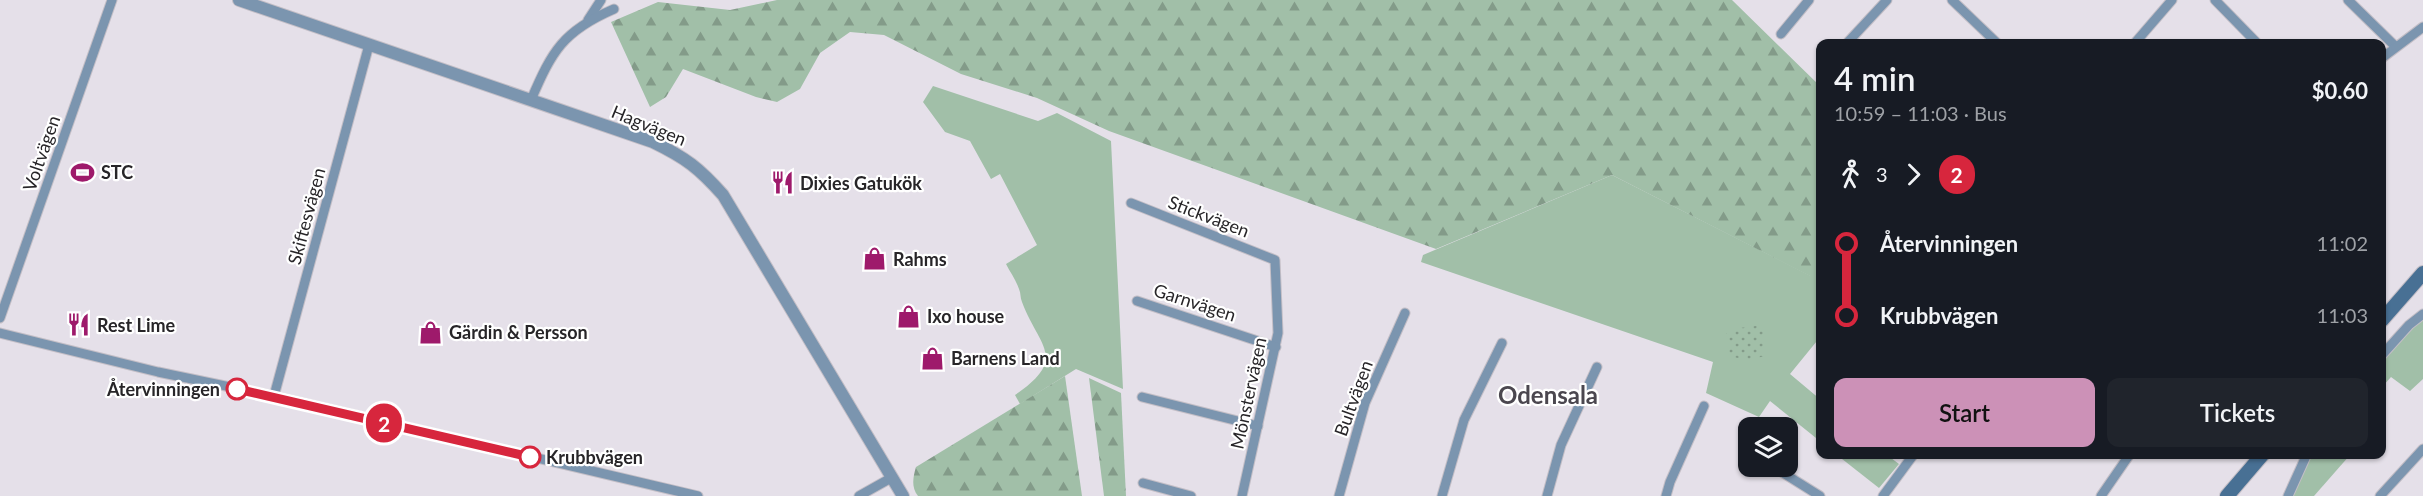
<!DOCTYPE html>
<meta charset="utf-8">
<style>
:root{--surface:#171b24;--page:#20242c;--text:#f1f3f6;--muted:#9ea1a6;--accent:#cc91b7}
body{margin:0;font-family:Lato,sans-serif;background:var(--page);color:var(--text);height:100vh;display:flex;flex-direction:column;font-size:22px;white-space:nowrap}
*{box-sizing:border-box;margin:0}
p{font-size:20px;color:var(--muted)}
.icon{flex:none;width:33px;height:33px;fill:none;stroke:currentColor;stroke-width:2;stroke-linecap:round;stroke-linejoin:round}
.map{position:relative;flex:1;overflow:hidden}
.sheet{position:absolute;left:1816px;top:39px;width:570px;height:420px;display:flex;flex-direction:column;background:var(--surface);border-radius:12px;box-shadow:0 2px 4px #0004}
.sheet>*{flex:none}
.badge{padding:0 12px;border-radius:20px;font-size:21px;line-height:39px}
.tools{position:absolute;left:1738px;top:417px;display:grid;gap:12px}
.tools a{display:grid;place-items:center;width:60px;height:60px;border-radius:12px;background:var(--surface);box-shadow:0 2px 4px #0004;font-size:30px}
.map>.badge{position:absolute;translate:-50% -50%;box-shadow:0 0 0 3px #fff}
.legs{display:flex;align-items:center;gap:9px;height:66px;padding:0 18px;font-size:20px}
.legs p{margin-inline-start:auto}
.head{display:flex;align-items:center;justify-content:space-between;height:102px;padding:0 18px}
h1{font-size:33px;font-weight:600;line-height:45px}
.cta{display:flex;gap:12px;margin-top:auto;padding:12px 18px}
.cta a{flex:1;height:69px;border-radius:12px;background:var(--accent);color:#111;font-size:24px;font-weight:600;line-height:69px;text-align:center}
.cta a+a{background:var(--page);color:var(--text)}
ul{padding:0 18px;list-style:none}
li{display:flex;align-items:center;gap:21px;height:72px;font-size:22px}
li i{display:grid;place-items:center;width:9px;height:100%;margin:0 8px;background:currentColor}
li i::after{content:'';width:15px;height:15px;margin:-8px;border:4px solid;border-radius:50%;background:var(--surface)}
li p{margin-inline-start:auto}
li:first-child i{background:linear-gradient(#0000 50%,currentColor 0)}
li:last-child i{background:linear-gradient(currentColor 50%,#0000 0)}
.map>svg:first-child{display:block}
.grass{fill:#a1bfa8}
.forest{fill:url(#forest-firs)}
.park{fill:url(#park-dots)}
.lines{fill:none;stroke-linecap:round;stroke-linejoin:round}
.minor-casing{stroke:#c3bec6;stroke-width:11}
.tertiary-casing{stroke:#c3bec6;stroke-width:14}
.secondary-casing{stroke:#c3bec6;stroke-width:16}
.minor{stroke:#7b95af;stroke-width:9}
.tertiary{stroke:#7b95af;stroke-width:12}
.secondary{stroke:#487094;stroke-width:14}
.line-1-casing{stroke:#fff;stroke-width:14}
.line-1{stroke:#d7263d;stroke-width:9}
.stop-1-dot{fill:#fff;stroke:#d7263d;stroke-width:3}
.labels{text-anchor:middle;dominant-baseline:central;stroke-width:4.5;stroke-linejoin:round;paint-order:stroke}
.street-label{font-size:18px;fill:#272528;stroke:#fff}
.poi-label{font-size:18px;font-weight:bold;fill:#272528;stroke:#fff;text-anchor:start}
.stop-label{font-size:18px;font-weight:bold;fill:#272528;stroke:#fff;text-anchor:end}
.district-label{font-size:24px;font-weight:bold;fill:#4b474f;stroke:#fff}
</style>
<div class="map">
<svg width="2423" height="496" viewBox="0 0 2423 496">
<defs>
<pattern id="forest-firs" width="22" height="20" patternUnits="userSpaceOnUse" patternTransform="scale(1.5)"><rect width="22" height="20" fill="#a1bfa8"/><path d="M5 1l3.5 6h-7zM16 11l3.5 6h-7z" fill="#839b89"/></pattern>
<pattern id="park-dots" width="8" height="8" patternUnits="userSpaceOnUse" patternTransform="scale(1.5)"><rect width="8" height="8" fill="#a1bfa8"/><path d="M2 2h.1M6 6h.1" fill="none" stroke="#839b89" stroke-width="1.8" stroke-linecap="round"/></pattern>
</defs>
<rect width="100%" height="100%" fill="#e5e0e9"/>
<g class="grass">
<path d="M933 86 1038 121 1057 113 1111 141 1123 389 1076 369 1020 404 1015 395C1069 358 1039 347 1022 302 1020 298 1021 293 1019 289 1016 280 1010 272 1006 264L1037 245 1000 174 991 179 970 141 945 132 923 102Z"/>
<path d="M1612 175 1811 276 1821 259V336L1790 374 1821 400V442L1770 401 1759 417 1706 393 1713 362 1421 262 1423 255Z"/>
<path d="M2423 314V379L2410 391 2391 377 2382 387V355Z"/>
<path d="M1837 455H1887L1899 464 1879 488Z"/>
<path d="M2307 455H2350L2314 496H2288Z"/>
</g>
<g class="forest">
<path d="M777 0H1732L1821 87V259L1812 277 1612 175 1436 249 1109 131 1037 98 961 74 884 35 850 32 820 53 800 89 777 102 756 97 683 69 666 97 650 107 611 22 658 2 730 10Z"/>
<path d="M1065 376 1082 496H918C911 487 913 477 916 467Z"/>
<path d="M1089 378 1121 393 1126 496H1104Z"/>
</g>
<path class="park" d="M1764 325 1765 356 1748 360 1728 356 1726 334 1731 329Z"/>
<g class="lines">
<defs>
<g id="minor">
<path d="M1952 0 1998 44"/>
<path d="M2215 0 2258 44"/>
<path d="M2348 0 2395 46"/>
<path d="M588 20 601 0"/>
<path d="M1781 34 1809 0"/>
<path d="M1850 44 1848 42 1887 0"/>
<path d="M2134 44 2172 0"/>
<path d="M2382 58 2423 27"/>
<path d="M531 100C552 51 563 31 614 9"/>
<path d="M1131 203 1275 260 1278 333 1242 496"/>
<path d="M1137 301 1276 347"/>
<path d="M0 318 112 0"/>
<path d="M0 333 158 372 274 396 698 496"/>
<path d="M2382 355 2409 325 2423 314"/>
<path d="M274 396 369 45"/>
<path d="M1142 397 1258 426"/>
<path d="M1772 466 1820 496"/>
<path d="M1143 483 1191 496"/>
<path d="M859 496 891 478"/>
<path d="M1339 496 1365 403 1405 313"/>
<path d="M1442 496 1464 420 1502 343"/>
<path d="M1547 496 1561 445 1597 367"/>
<path d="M1666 496 1670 482 1704 406"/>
<path d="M1883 496 1914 454"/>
<path d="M2101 496 2130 454"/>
<path d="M2288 496 2307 454"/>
<path d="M2380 496 2423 449"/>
</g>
<path id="tertiary" d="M239 0 653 142C686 158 699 168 723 195L903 496"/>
<g id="secondary">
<path d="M2382 320 2423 273"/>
<path d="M2227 496 2263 454"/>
</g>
</defs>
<use href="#minor" class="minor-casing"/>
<use href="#tertiary" class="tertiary-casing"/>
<use href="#secondary" class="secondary-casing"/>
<use href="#minor" class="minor"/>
<use href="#tertiary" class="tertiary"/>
<use href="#secondary" class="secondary"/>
</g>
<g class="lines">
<defs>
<path id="line-1" d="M237 389 530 457"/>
</defs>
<use href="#line-1" class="line-1-casing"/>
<use href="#line-1" class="line-1"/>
</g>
<defs>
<symbol id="stadium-bare" viewBox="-9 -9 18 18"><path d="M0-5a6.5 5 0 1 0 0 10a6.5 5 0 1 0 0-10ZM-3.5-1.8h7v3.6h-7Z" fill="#9e1a6b" stroke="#fff" stroke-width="2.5" paint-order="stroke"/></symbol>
<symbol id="restaurant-bare" viewBox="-9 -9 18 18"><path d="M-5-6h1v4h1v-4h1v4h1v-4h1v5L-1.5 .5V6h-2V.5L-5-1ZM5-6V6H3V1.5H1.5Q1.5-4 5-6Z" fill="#9e1a6b" stroke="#fff" stroke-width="2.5" paint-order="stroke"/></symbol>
<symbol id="shop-bare" viewBox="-9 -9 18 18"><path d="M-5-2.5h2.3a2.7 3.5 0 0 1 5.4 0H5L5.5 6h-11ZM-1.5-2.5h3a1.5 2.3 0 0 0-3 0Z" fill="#9e1a6b" stroke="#fff" stroke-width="2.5" paint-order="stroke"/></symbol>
</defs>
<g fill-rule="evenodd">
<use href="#stadium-bare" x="66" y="156" width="33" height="33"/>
<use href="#restaurant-bare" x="766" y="166" width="33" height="33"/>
<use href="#shop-bare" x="858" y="242" width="33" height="33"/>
<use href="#shop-bare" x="892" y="300" width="33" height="33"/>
<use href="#restaurant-bare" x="62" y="308" width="33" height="33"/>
<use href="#shop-bare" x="414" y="316" width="33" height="33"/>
<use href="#shop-bare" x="916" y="342" width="33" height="33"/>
</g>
<g class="stop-1-dot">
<circle cx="237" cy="389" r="10"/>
<circle cx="530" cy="457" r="10"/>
</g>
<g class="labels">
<g class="street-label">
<text transform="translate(649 125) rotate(22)">Hagvägen</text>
<text transform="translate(41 153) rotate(-71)">Voltvägen</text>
<text transform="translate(306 216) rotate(-75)">Skiftesvägen</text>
<text transform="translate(1209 216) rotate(21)">Stickvägen</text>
<text transform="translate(1195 302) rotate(18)">Garnvägen</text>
<text transform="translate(1248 393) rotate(-78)">Mönstervägen</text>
<text transform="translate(1353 398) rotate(-70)">Bultvägen</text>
</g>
<g class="poi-label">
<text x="101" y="172">STC</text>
<text x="800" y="183">Dixies Gatukök</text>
<text x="893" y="259">Rahms</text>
<text x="927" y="316">Ixo house</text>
<text x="97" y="325">Rest Lime</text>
<text x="449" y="332">Gärdin &amp; Persson</text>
<text x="951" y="358">Barnens Land</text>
</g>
<g class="stop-label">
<text x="220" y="389">Återvinningen</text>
<text x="546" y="457" text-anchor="start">Krubbvägen</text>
</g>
<g class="district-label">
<text x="1548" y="394">Odensala</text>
</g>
</g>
</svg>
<div class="tools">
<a><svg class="icon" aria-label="layers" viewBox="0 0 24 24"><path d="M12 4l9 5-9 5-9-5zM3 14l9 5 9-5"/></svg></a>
</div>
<b class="badge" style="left:384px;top:423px;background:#d7263d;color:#fff">2</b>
<section class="sheet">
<div class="head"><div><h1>4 min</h1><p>10:59 – 11:03 · Bus</p></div><b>$0.60</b></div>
<div class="legs"><svg class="icon" aria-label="walk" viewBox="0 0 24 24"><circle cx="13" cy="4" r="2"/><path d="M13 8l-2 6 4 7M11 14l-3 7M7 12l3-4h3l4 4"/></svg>3<svg class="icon" aria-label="forward" viewBox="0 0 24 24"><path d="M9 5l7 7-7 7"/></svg><b class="badge" style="background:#d7263d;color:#fff">2</b></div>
<ul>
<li><i style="color:#d7263d"></i><b>Återvinningen</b><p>11:02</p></li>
<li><i style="color:#d7263d"></i><b>Krubbvägen</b><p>11:03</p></li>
</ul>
<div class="cta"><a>Start</a><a>Tickets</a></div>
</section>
</div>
